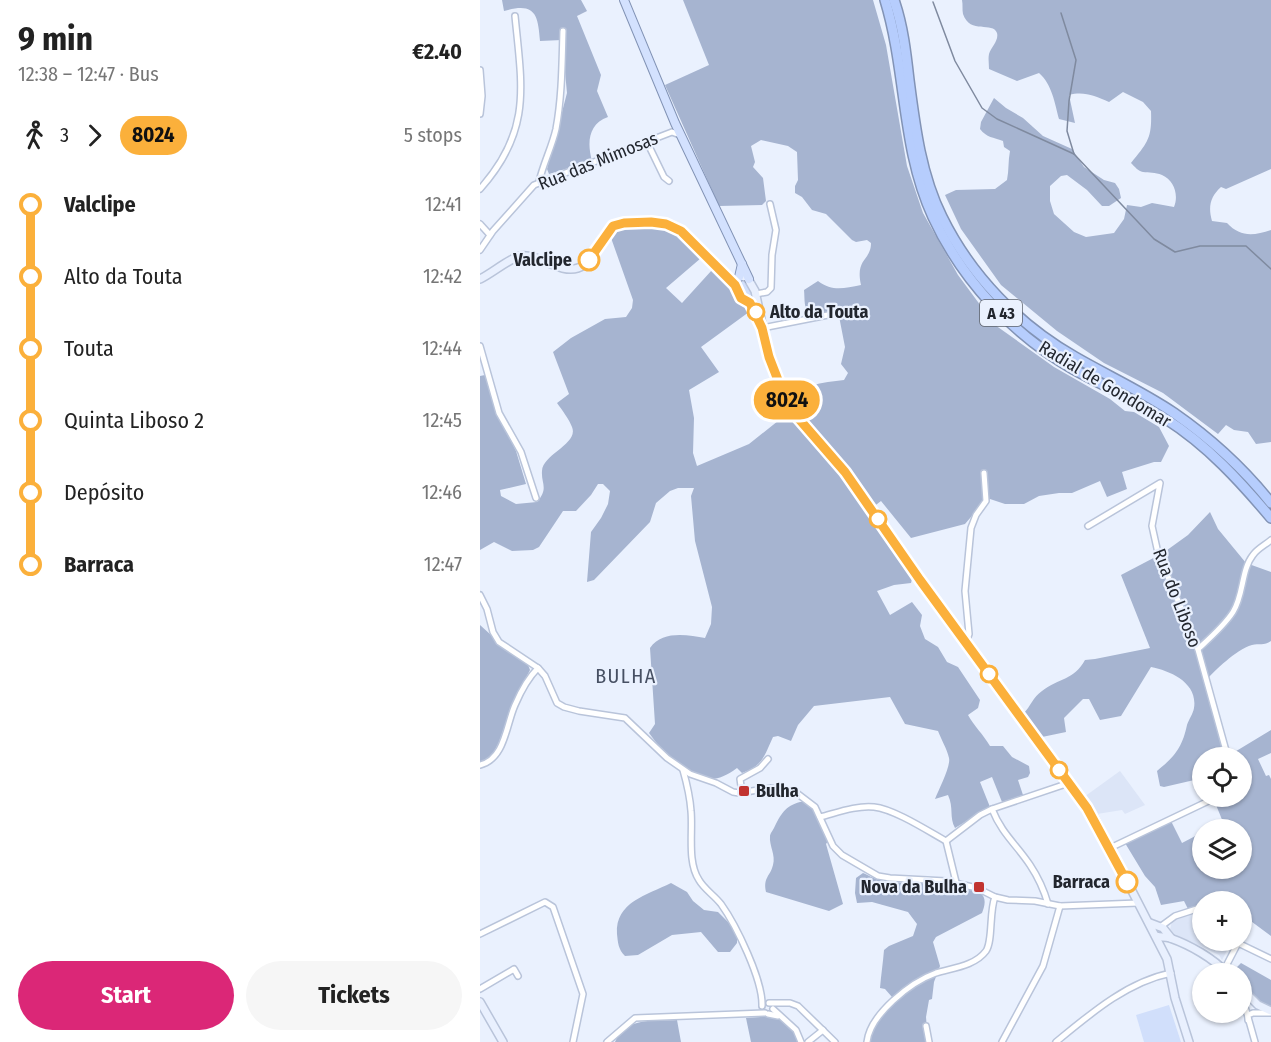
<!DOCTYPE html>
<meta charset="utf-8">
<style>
:root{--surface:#fff;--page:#f6f6f6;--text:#222;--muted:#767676;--accent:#db2777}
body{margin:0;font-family:"Fira Sans Condensed",sans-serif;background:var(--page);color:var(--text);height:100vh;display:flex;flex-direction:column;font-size:22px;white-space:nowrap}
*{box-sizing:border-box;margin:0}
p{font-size:20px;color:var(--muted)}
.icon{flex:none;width:33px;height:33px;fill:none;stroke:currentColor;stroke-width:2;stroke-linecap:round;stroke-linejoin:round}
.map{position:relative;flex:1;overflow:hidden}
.sheet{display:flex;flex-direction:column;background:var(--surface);width:480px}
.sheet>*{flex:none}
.badge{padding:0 12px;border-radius:20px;font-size:21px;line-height:39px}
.controls{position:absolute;left:712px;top:747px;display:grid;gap:12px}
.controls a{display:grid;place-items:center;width:60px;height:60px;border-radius:50%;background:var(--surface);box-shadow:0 2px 4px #0004;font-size:30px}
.map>.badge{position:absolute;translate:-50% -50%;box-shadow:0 0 0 3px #fff}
.legs{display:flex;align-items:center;gap:9px;height:66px;padding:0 18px;font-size:20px}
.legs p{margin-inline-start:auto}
.summary{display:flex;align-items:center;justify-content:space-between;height:102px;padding:0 18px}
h1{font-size:33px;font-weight:700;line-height:45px}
.action{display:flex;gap:12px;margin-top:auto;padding:12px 18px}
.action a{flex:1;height:69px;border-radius:36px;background:var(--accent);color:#fff;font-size:24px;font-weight:700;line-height:69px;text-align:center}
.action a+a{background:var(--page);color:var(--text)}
ul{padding:0 18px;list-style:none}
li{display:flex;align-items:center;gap:21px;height:72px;font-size:22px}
li i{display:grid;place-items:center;width:9px;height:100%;margin:0 8px;background:currentColor}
li i::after{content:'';width:15px;height:15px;margin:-8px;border:4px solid;border-radius:50%;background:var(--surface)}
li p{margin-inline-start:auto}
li:first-child i{background:linear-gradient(#0000 50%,currentColor 0)}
li:last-child i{background:linear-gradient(currentColor 50%,#0000 0)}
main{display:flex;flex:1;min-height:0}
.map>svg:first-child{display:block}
.built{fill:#dce5f7}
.green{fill:#d1dffb}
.forest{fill:#a6b4d0}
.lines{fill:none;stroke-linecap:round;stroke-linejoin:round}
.stream{stroke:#7f8a9f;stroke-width:1.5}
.street-casing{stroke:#b9c4da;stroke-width:8}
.secondary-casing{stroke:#b9c4da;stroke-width:10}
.primary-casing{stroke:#8293b5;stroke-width:10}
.highway-casing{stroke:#8293b5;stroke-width:12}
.street{stroke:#fff;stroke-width:5}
.secondary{stroke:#e9f0fe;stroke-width:7}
.primary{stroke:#d3e1fe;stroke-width:8}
.highway{stroke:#b6cdfd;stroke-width:9}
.line-1-casing{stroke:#fff;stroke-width:14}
.line-1{stroke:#fbb03b;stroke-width:9}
.stop-1-dot{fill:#fff;stroke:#fbb03b;stroke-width:3}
.poi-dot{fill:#c13330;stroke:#eaf1fe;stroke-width:2}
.labels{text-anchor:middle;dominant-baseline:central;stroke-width:4.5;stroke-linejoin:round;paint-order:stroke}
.shield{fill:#eaf1fe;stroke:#5e636c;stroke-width:1.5}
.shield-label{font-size:16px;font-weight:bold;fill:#22262e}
.street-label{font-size:18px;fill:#22262e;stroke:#eaf1fe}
.stop-label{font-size:18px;font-weight:bold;fill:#22262e;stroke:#eaf1fe;text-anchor:end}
.poi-label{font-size:18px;font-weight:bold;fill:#22262e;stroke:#eaf1fe;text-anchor:start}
.neighbourhood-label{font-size:20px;letter-spacing:1.5px;fill:#475063;stroke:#eaf1fe}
</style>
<main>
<section class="sheet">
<div class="summary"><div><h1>9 min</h1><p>12:38 – 12:47 · Bus</p></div><b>€2.40</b></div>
<div class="legs"><svg class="icon" aria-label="walk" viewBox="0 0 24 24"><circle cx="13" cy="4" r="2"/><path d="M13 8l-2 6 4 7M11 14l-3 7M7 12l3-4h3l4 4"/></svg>3<svg class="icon" aria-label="forward" viewBox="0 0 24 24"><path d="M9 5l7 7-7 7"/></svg><b class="badge" style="background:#fbb03b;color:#111">8024</b><p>5 stops</p></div>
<ul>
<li><i style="color:#fbb03b"></i><b>Valclipe</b><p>12:41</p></li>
<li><i style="color:#fbb03b"></i><span>Alto da Touta</span><p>12:42</p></li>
<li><i style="color:#fbb03b"></i><span>Touta</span><p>12:44</p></li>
<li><i style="color:#fbb03b"></i><span>Quinta Liboso 2</span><p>12:45</p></li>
<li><i style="color:#fbb03b"></i><span>Depósito</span><p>12:46</p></li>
<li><i style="color:#fbb03b"></i><b>Barraca</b><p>12:47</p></li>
</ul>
<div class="action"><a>Start</a><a>Tickets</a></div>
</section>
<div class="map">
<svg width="791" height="1042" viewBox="0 0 791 1042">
<rect width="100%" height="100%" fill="#eaf1fe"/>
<g class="built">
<path d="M640 771 665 805 645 814 642 810 617 814 604 797Z"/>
<path d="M723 911V940L752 941 742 960 739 955 708 940 707 942 691 932 690 930 692 921Z"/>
</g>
<g class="green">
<path d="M266 280 272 293 268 298 264 297 259 284 260 281Z"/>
<path d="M689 1005 701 1042H664L656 1015Z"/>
</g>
<g class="forest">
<path d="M22 0H101L107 11 97 16 121 75 117 91 128 117C108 124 107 143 112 161L69 174 67 169 87 93 82 40 60 41C58 14 55 2 24 11Z"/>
<path d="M203 0H393L406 45 427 166 443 213 478 275 515 325 574 367 630 399 645 411 654 412 679 427 689 446 681 462H674L642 472 647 489 627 497 620 481 592 493H579L559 496 544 504H525L510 499 502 504 485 524 431 538 401 501 388 511 432 579 431 583 414 585 397 591 410 615 432 602 442 615 440 626 445 639 458 647 467 662 478 667 500 700 498 708 488 715C494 726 503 734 510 746H523L532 757 549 766 550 773 548 777 538 780 543 795 522 802 512 777 500 782 510 807 475 828C469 817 474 808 468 795L455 799C459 789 471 766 469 758 467 749 461 739 458 731L425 724 410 697 334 706 318 725 311 741 298 736 293 737C284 757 282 766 262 773L257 768C230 788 220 777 196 761H190L169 733 175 724 170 648C182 630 208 635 225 638L231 624 232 607 215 541 211 496 214 488H198L190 491 176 503 170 522 114 580 107 582 111 532 121 518 128 504 130 491 123 484H118L111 495 96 511H83L59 547 53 550 32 551 14 542 0 550V376L5 375 16 410 36 451 46 484 20 490 21 496 36 504 57 502C69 488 61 484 62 471 63 454 99 444 92 427 89 419 82 410 77 403L89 394 73 352 91 338 125 319 146 317 152 308 153 300 130 235C147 223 180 222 198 234 206 240 214 251 221 258L186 288 202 303 232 270 252 289 259 301 269 312 221 347 239 372 209 390 214 418 213 453 217 466 269 444 308 413 300 396C319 387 343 382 364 380L368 373 361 364 365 347 358 311 331 316C323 309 325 299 324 290L338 281C353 292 364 288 381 285 375 258 391 261 391 243L387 240 376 242 372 240 346 214 332 210 322 197 315 193V186L318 180 317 152 308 146 281 140 271 146 275 162 273 167 283 178 286 201 282 205 239 206 185 85 229 65Z"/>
<path d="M482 0H791V169L746 189 741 187C730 197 728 207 732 221L747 223C760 237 773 236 791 230V442L776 444 768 432 754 430 746 425 738 434 683 393 624 363 577 331 521 285 481 229 465 195 476 190 515 189 527 180C529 170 528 161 530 151L524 147 523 141C513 137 507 138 500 129L501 122 514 98 526 108 543 118 563 136 592 149 604 167 624 180 635 183 639 189 641 198 629 206H622L607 190 587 175 581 176 570 186V201L574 214 594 232 606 237 634 233 644 219 647 205 661 207 672 203 694 207C699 195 694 180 682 175 675 172 669 173 663 172 658 171 655 167 651 163 668 142 672 138 671 111L663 102 643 92 629 102C615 96 604 91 589 95L595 123 579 119C575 104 572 84 559 73L537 81 509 69C509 64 508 59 509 54 511 47 519 41 517 33 513 21 490 35 483 14 482 9 483 5 482 0Z"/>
<path d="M730 512 738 529 766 563 791 572V641C784 646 779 643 772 645 755 650 736 670 724 682L744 754 748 756 791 730V753L778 759 786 776 789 775 791 779V936L764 916 762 913V902H723V905L708 909 704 901 681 905 675 887 665 876 645 843 691 821 702 843 723 832V868H762V830L728 829 743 822 734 800 743 797 762 796V758H723V778L684 787 680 786 677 771C695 756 702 748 707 725 709 719 713 714 714 708 718 683 691 671 671 667L641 716 620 720 609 699H603L584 718 586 732 562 737 543 714C551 706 553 697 562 691 579 678 594 680 605 660L615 659 670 648 641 575 683 553 708 535Z"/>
<path d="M0 625 33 655 47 662 50 670 33 703 19 742 11 758 0 762Z"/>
<path d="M320 802H330L342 813 350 838 346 844 363 904 349 911 286 892C283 877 290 877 293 865 296 855 289 846 290 836 290 834 293 830 294 828 301 814 305 806 320 802Z"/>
<path d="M383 873C388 875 394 879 400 880 427 887 476 877 499 892 507 897 505 905 502 913L456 937 453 942 460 966 454 982 452 999 449 1000 446 1017 448 1042H387L401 1011 412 997 405 989 400 988C401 975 403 963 404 950L409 946 433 936 437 924 428 912 392 902 377 903 375 893 376 878Z"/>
<path d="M191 883 207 892 213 901 224 910 238 912 257 931V943L250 952H238L221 932 192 935 158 955 145 956C138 949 138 943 137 934 135 902 167 895 191 883Z"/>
<path d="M761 963 791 980V1007L782 1004 762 984V974L751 973Z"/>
<path d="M297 1016 312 1029 319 1042H271L266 1018Z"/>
<path d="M197 1020 201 1042H135C145 1017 174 1021 197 1020Z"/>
</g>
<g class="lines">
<g class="stream">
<path d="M453 2 475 61 502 108 517 119 594 154 674 239 695 252 720 246H766L791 269"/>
<path d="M581 13 596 60 589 101 587 131 594 154"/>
</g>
<defs>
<g id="street">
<path d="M0 70 2 96 0 114"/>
<path d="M167 142 184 177 189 181"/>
<path d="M59 182C63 164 72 147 76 129 82 97 82 63 83 31"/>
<path d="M0 189C52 131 42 87 35 16"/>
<path d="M0 224 10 235"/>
<path d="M0 250 13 231 54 185 192 132 200 135"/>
<path d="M276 294 287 292 291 288 292 255 296 230 290 204"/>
<path d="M282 328 348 315"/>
<path d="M0 346 19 413 41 452 56 498"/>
<path d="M608 526 680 483 672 526 678 553 717 646 748 758"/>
<path d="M0 595 7 609 13 632 19 642 58 668 65 676 77 703 84 707 99 711 145 718 187 758 210 774 236 783 253 792 259 793 291 788 314 791 335 807 353 846 362 855 398 876 410 878 466 881 497 888 515 897 528 900 555 901 580 906 658 903"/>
<path d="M486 642 489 634 485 591 491 528 496 515 506 501 504 473"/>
<path d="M718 649C730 638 744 626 753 612 764 595 761 570 773 555 777 549 785 545 791 540"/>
<path d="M0 765C25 759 26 725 35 705 41 691 47 679 58 668"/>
<path d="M203 770C207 784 210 797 211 811 213 832 207 862 219 880 224 889 234 895 241 904 256 925 283 980 282 1006"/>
<path d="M262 793 260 779 280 768 288 759"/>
<path d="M512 809C522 834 536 844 550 865 558 877 564 890 568 904"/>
<path d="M340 817C356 813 377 805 394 807 414 809 448 831 466 841L476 882"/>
<path d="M466 841 500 815 512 809 589 783"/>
<path d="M630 848 739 796"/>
<path d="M740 902 741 901"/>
<path d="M680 927 695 916 723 907"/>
<path d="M0 934 65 902 73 907 103 994 93 1042"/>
<path d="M744 970 758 943 791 959"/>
<path d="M0 989 34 969 38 976"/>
<path d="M762 996 775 1042"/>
<path d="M289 1003H310L318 1006 355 1042"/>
<path d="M293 1009 316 1030 321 1042"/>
<path d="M288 1014 298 1016"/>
<path d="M768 1020V1015L773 1013H791"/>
<path d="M446 1026 449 1042"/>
<path d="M127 1042 155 1018 285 1013"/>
<path d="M328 1042 343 1030"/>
<path d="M387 1042C390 1014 431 982 456 973 472 968 495 966 506 951 513 941 509 912 515 897"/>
<path d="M522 1042 563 966 580 906"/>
<path d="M576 1042C610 1014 647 982 691 973"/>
</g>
<g id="secondary">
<path d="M0 279C11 274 30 258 40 256 59 253 79 274 98 268 116 262 117 237 133 227 139 223 148 223 155 222 196 220 202 232 228 260 237 269 247 276 255 285"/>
<path d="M282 328 272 305 261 298 255 282 260 276 267 277 275 291 289 357 305 398 319 419 365 472 440 580 614 817 687 959 695 998 709 1042"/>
<path d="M670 923 683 928 691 938"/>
<path d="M676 936C681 938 684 936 690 938 710 945 733 958 748 974"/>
<path d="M762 989 778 1005 791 1011"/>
<path d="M0 1002 23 1042"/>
</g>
<g id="primary">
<path d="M144 0 195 123 269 279"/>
<path d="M259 277 262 264"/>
</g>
<g id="highway">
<path d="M405 0C427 72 421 148 453 217 482 280 533 335 593 369 624 386 656 400 686 419 727 445 760 481 791 518"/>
<path d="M414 0C423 26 426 53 429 80 435 127 441 175 462 217 491 276 539 325 595 357 628 376 663 392 694 413 730 438 764 469 791 503"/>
</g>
</defs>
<use href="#street" class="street-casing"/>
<use href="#secondary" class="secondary-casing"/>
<use href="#primary" class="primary-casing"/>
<use href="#highway" class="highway-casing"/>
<use href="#street" class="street"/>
<use href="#secondary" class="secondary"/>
<use href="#primary" class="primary"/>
<use href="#highway" class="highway"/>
</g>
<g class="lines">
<defs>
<path id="line-1" d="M109 260 133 226 144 223 171 222 186 224 201 231 255 285 261 298 270 303 282 328 289 357 305 398 319 419 365 472 440 580 607 808 647 882"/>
</defs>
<use href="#line-1" class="line-1-casing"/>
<use href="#line-1" class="line-1"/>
</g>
<g class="stop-1-dot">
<circle cx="109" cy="260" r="10"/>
<circle cx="276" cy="312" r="8"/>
<circle cx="398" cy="519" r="8"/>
<circle cx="509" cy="674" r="8"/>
<circle cx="579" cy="770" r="8"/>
<circle cx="647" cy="882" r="10"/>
</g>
<g class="poi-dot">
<rect x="258" y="785" width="12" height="12" rx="3"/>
<rect x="493" y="881" width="12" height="12" rx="3"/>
</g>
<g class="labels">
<rect class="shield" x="500" y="300" width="42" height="26" rx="4.5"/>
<g class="shield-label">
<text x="521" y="313">A 43</text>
</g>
<g class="street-label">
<text transform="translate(118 161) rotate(-22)">Rua das Mimosas</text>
<text transform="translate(625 384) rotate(31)">Radial de Gondomar</text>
<text transform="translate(697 598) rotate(69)">Rua do Liboso</text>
</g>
<g class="stop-label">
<text x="92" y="260">Valclipe</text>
<text x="290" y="312" text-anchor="start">Alto da Touta</text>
<text x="630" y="882">Barraca</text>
</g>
<g class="poi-label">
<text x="276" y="791">Bulha</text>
<text x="487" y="887" text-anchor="end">Nova da Bulha</text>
</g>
<g class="neighbourhood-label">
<text x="146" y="676">BULHA</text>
</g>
</g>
</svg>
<div class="controls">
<a><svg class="icon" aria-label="locate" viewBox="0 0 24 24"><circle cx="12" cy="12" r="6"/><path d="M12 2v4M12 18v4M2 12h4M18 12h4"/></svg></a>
<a><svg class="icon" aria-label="layers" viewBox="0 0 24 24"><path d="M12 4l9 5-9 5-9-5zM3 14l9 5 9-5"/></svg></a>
<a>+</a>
<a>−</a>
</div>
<b class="badge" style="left:307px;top:400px;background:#fbb03b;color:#111">8024</b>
</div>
</main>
